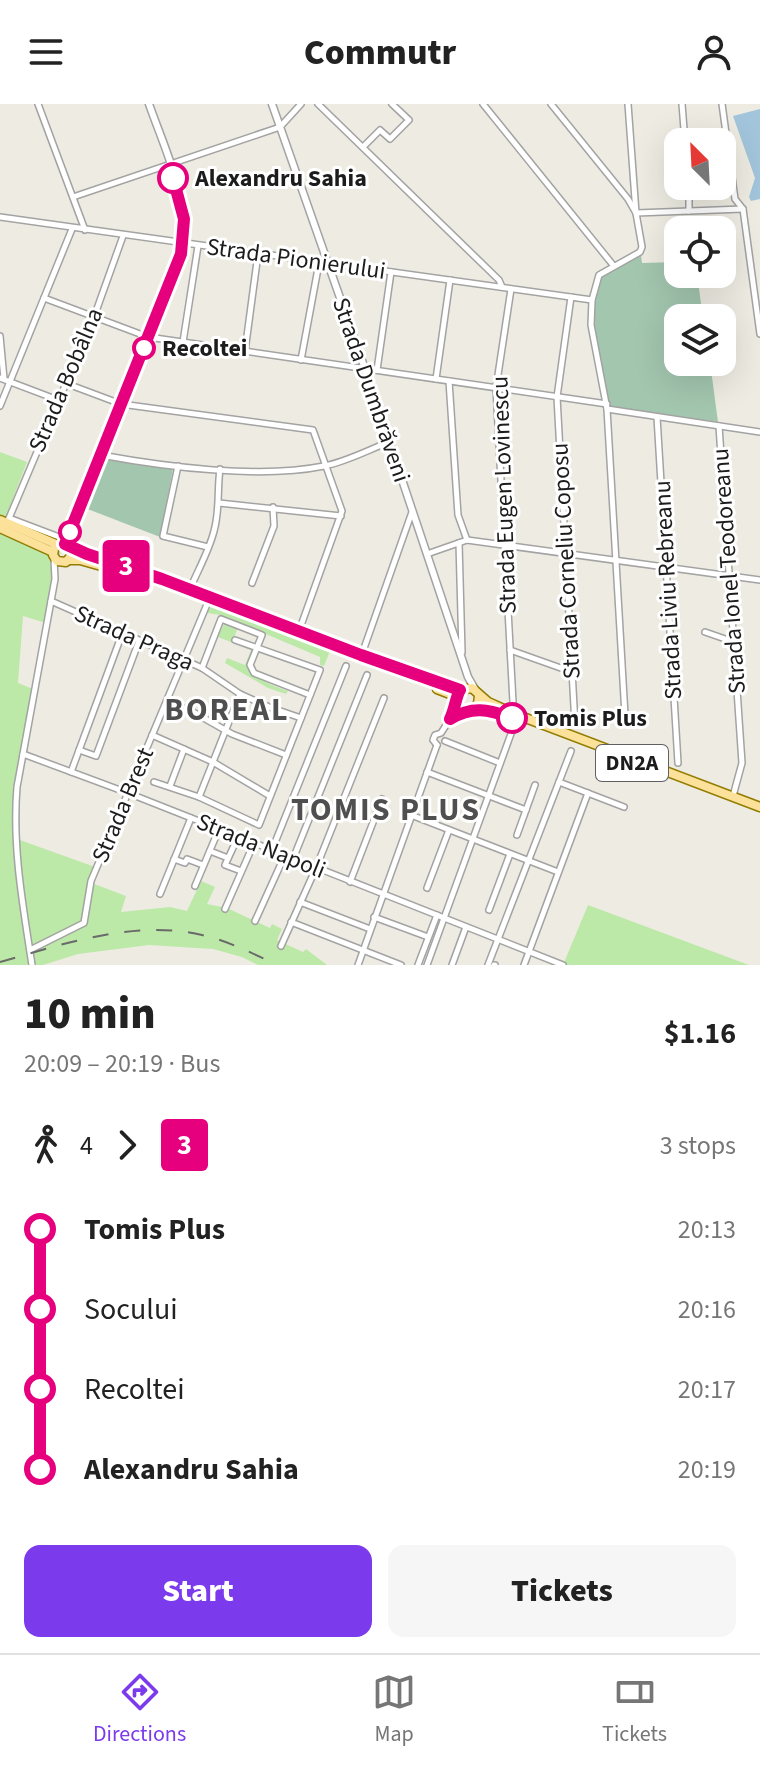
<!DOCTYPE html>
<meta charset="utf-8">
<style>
:root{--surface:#fff;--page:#f6f6f6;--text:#222;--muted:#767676;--line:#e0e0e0;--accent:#7c3aed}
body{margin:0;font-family:"Source Sans 3",sans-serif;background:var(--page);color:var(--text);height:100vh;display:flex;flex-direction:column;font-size:30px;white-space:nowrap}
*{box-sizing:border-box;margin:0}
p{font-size:26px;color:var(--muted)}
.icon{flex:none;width:44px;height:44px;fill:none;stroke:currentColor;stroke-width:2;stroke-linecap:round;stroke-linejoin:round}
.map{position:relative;height:861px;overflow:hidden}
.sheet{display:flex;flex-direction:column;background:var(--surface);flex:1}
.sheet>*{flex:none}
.badge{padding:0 16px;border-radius:6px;font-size:28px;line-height:52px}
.needle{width:52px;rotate:336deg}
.tools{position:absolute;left:664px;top:24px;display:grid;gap:16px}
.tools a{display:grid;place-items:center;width:72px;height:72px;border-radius:16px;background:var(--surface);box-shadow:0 8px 32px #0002;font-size:40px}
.map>.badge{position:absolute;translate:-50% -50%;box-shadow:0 0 0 4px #fff}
.legs{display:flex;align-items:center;gap:12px;height:88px;padding:0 24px;font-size:26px}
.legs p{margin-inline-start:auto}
.summary{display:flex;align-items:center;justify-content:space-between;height:136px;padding:0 24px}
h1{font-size:44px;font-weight:800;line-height:60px}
.button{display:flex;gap:16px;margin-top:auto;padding:16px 24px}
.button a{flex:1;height:92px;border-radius:16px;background:var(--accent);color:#fff;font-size:32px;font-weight:800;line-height:92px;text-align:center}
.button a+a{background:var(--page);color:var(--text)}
ul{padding:0 24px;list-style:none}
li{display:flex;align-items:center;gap:28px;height:80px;font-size:30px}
li i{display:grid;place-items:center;width:12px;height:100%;margin:0 10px;background:currentColor}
li i::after{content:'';width:20px;height:20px;margin:-10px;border:6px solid;border-radius:50%;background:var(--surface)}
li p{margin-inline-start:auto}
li:first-child i{background:linear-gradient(#0000 50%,currentColor 0)}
li:last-child i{background:linear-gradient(currentColor 50%,#0000 0)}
header{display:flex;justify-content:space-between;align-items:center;height:104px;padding:0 24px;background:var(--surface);font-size:36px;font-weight:800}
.tabs{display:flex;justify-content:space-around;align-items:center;height:112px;border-top:2px solid var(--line);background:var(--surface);font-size:22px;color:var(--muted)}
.tabs a{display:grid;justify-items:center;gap:4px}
.tabs .on{color:var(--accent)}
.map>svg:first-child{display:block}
.grass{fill:#bce8a8}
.cemetery{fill:#a3c6af}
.water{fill:#a2c5db}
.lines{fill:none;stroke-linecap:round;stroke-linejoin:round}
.minor-casing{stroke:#a3a3a3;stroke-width:8}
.tertiary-casing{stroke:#a3a3a3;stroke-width:9}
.primary-casing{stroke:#937c02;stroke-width:11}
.minor{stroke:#fff;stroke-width:5}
.tertiary{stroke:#fff;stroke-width:6}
.primary{stroke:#fbe19a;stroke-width:8}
.rail{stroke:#6a6a6a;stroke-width:2;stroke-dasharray:16 16;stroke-linecap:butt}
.line-1-casing{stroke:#fff;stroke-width:18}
.line-1{stroke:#e6007e;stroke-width:12}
.stop-1-dot{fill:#fff;stroke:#e6007e;stroke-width:4}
.labels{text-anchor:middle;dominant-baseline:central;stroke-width:6;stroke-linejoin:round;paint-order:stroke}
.shield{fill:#fff;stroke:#606060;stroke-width:2}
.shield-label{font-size:22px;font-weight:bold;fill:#1c1c1c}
.stop-label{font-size:24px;font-weight:bold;fill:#1c1c1c;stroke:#fff;text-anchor:start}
.street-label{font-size:24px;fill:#1c1c1c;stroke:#fff}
.district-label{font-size:32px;font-weight:bold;letter-spacing:2px;fill:#4f4f4f;stroke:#fff}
</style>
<header><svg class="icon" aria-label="menu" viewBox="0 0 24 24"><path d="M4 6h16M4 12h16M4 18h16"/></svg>Commutr<svg class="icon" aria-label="person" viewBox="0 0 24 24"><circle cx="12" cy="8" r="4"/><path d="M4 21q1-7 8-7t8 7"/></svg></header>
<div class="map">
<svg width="760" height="861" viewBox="0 0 760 861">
<rect width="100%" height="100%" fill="#eeece2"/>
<g class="grass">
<path d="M0 348 27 358 5 415 63 437 46 519 23 512 18 579 33 585 20 653V736L95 763 89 778 126 792 121 808 170 803 187 807 201 777 215 783 207 800 227 804 270 824 272 820 282 825 277 836 303 848 306 845 327 861H258L242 853 213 845 149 841 78 850 43 861H0Z"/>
<path d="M211 503 330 547 324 562 320 561V553L221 511 207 509Z"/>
<path d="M225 518 238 523 233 537 255 545 247 563C256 575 273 582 288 587L286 590 268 584 225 559 227 554 245 561 251 546 218 533Z"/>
<path d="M588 801 749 861H563Z"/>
</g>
<g class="cemetery">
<path d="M641 151 642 159 678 158V170H697L703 214H678V258H710L718 318 609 303C596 253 589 223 599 172Z"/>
<path d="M103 355 173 365 160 433 85 404Z"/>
</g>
<path class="water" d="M760 5V95L751 97 749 93 755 74 733 12Z"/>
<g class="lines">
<defs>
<g id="minor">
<path d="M38 0 85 126"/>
<path d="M318 0 499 176 502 183"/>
<path d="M483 0 613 161"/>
<path d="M551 0 628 95 636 109 743 105"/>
<path d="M682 0 685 38"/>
<path d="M722 0 735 95 743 105 760 230"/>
<path d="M363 43 380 26 390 35 409 16 392 0"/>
<path d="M689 82V107"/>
<path d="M73 93 280 23 301 0"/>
<path d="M0 113 592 196"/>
<path d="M511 185 496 284 513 598"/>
<path d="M571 193 557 293 575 621"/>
<path d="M44 194 148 233 607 300"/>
<path d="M0 232 4 275"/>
<path d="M183 238 198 142"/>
<path d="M245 247 258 150"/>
<path d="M301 256 319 159"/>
<path d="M377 266 391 168"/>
<path d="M0 274 58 296"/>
<path d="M436 275 450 176"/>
<path d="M449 277 458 411 467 436"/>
<path d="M65 279 121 300 313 326 342 407 299 527"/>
<path d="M0 302 72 125"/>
<path d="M607 305 760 328"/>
<path d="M657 313 678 659"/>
<path d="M719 322 742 659 733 692"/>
<path d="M101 351C166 363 260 375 324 362 346 358 368 346 389 338"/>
<path d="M178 362 163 432 208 443"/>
<path d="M219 399 341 412"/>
<path d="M9 414 67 436"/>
<path d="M7 419 94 213 123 132"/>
<path d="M459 439 462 548"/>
<path d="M427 450 467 436 760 476"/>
<path d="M252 479 274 422 273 403"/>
<path d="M190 485C198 466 209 447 214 427 220 406 217 386 220 365"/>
<path d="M51 497 202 564 240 590 269 603 301 614"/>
<path d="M705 528 734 538"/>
<path d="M510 546 572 568"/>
<path d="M362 550 412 408"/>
<path d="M202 564 221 515 262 531 250 561 254 569 310 591"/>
<path d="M186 604 232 630 286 651"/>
<path d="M625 611 607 305 591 221 592 196 599 171 640 148 642 143 636 109 628 0"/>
<path d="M152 631 213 658 270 692"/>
<path d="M445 637 500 659"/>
<path d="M437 641 433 636 435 631 441 629 450 615 468 606"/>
<path d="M79 646 96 652 139 537"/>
<path d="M23 650 128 689 563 861"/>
<path d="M71 668 122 530"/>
<path d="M427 668 526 706"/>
<path d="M154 678 199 693 259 721 320 566 235 536"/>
<path d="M559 678 624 703"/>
<path d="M170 682 184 645"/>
<path d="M199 693 240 590"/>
<path d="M411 711 558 768"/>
<path d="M517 731 535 681"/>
<path d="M238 733 225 761 241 767"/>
<path d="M272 746 346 562"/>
<path d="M210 747 228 754"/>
<path d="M174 755 185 759 187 755 203 761"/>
<path d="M293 755 367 571"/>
<path d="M350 778 382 695"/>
<path d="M195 782 219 725"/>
<path d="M427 784 449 726"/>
<path d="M160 790 191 714"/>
<path d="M300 798 370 825"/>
<path d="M225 805 254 739"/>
<path d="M489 806 510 750"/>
<path d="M374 813 428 833"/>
<path d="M255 817 285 751"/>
<path d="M291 818 401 861"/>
<path d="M281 842 316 764 384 594"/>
<path d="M30 846 84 819 91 777 208 498"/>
<path d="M32 861C23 802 12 743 17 683L51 497 55 475 54 455"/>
<path d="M358 861 437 641"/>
<path d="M418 861 437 811"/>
<path d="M427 861 512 627"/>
<path d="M452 861 466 823"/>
<path d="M488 861 571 647"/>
<path d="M494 861H495"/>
<path d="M524 861 588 689"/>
</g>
<g id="tertiary">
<path d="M272 0 365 265 468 573 476 587"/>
<path d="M65 440 183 140C189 94 164 43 149 0"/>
</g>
<g id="primary">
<path d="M0 416 58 441 65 440 87 450 162 475 451 584 460 586"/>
<path d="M0 424 53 448"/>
<path d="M54 445 53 451 57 457 66 458 71 452"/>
<path d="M69 456H80L140 473"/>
<path d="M437 585 450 590 457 597"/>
<path d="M479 592 478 600 472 605H462L457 597 460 586 472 584 488 598 515 610 760 703"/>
<path d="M473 605H484L510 613"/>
</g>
</defs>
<use href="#minor" class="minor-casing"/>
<use href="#tertiary" class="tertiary-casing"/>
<use href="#primary" class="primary-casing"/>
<use href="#minor" class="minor"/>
<use href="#tertiary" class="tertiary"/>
<use href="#primary" class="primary"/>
<path class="rail" d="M0 858C64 840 135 815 202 831 229 837 253 850 278 861"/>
</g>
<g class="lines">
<defs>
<path id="line-1" d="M173 74 184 115 181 150 65 440 87 450 162 475 361 551 460 586C456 592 455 605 450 615 472 602 488 605 512 614"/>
</defs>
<use href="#line-1" class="line-1-casing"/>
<use href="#line-1" class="line-1"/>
</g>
<g class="stop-1-dot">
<circle cx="173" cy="74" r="14"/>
<circle cx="144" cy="244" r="10"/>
<circle cx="70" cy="428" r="10"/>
<circle cx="512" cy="614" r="14"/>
</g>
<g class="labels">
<rect class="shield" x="596" y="641" width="72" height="36" rx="6"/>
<g class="shield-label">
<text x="632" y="659">DN2A</text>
</g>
<g class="stop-label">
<text x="195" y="74">Alexandru Sahia</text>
<text x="162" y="244">Recoltei</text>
<text x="534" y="614">Tomis Plus</text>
</g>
<g class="street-label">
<text transform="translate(296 155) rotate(8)">Strada Pionierului</text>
<text transform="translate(66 276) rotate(-67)">Strada Bobâlna</text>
<text transform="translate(371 286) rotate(71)">Strada Dumbrăveni</text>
<text transform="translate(504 391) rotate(-92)">Strada Eugen Lovinescu</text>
<text transform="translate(566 457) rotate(-93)">Strada Corneliu Coposu</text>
<text transform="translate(729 467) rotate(-94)">Strada Ionel Teodoreanu</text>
<text transform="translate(668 486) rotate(-93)">Strada Liviu Rebreanu</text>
<text transform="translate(134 534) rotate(24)">Strada Praga</text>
<text transform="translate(123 701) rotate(-67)">Strada Brest</text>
<text transform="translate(261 742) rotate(22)">Strada Napoli</text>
</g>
<g class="district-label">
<text x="227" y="606">BOREAL</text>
<text x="386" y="706">TOMIS PLUS</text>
</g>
</g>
</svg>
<div class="tools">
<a><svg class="needle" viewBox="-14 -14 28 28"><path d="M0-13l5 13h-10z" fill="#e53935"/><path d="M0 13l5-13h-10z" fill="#767676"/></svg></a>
<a><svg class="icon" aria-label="locate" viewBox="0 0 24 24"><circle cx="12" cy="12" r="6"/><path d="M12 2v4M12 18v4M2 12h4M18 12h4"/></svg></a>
<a><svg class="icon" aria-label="layers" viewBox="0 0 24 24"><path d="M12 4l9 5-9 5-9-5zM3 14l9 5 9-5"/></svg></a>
</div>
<b class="badge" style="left:126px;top:462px;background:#e6007e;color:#fff">3</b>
</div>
<section class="sheet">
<div class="summary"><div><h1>10 min</h1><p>20:09 – 20:19 · Bus</p></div><b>$1.16</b></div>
<div class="legs"><svg class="icon" aria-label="walk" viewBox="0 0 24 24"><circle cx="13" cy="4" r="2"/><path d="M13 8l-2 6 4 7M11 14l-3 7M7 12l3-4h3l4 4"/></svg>4<svg class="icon" aria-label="forward" viewBox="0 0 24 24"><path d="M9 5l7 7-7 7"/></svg><b class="badge" style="background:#e6007e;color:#fff">3</b><p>3 stops</p></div>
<ul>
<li><i style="color:#e6007e"></i><b>Tomis Plus</b><p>20:13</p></li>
<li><i style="color:#e6007e"></i><span>Socului</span><p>20:16</p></li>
<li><i style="color:#e6007e"></i><span>Recoltei</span><p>20:17</p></li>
<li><i style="color:#e6007e"></i><b>Alexandru Sahia</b><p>20:19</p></li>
</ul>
<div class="button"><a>Start</a><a>Tickets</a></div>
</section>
<nav class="tabs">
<a class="on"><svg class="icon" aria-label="directions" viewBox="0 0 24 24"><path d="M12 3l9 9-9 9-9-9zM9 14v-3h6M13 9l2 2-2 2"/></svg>Directions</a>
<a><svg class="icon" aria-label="map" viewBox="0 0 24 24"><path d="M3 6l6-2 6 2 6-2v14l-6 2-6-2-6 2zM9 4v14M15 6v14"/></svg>Map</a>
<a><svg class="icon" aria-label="tickets" viewBox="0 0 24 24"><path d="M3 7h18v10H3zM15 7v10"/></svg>Tickets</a>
</nav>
